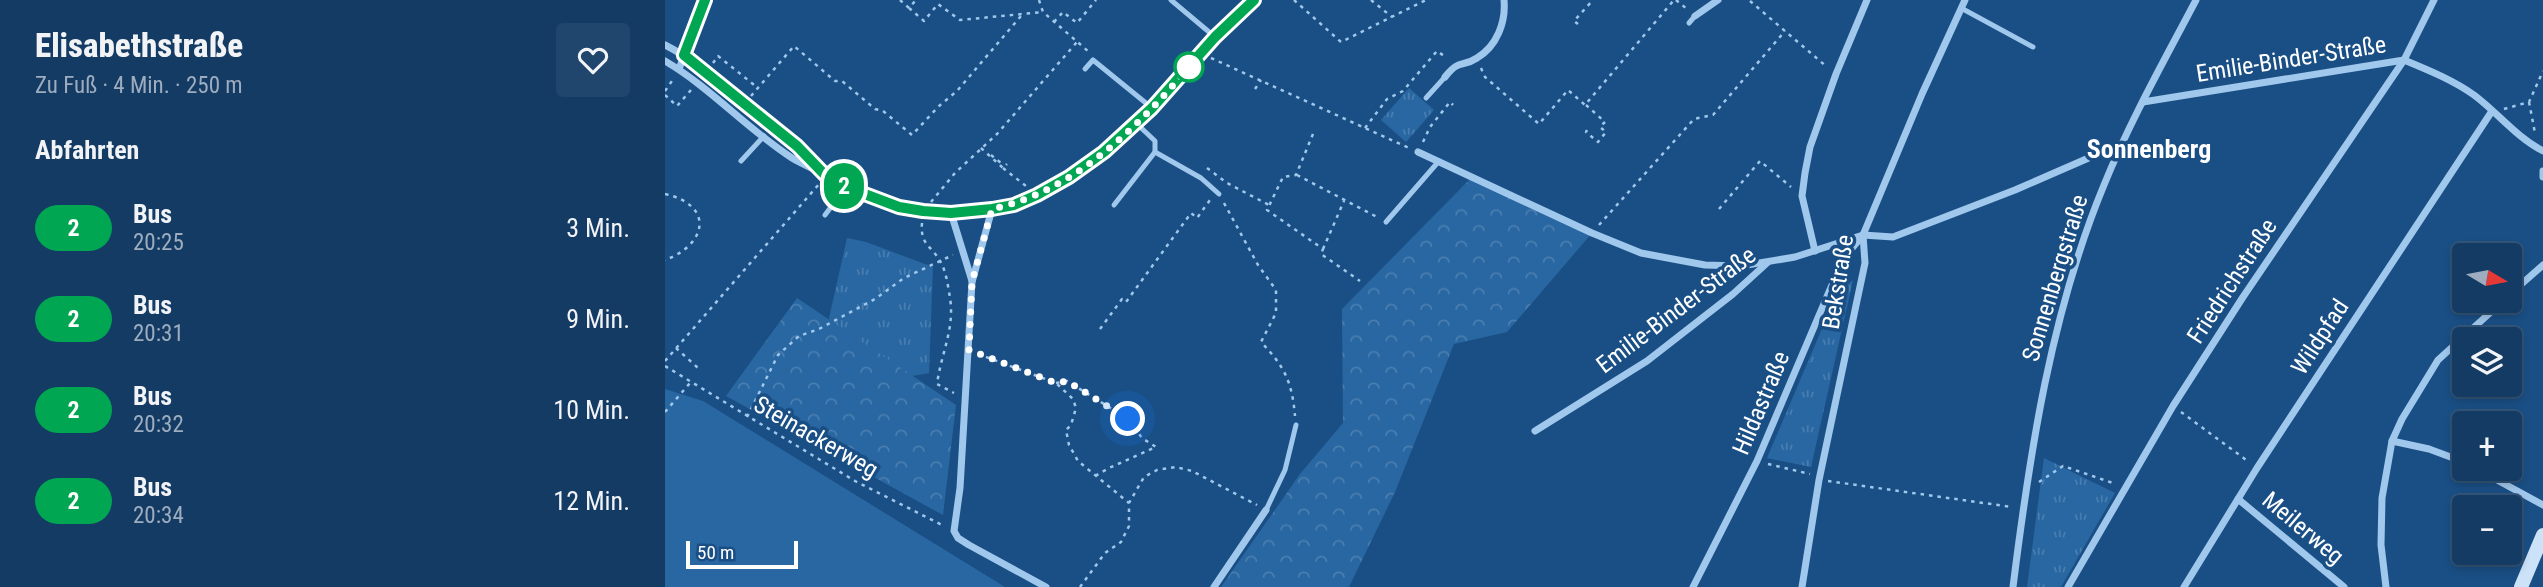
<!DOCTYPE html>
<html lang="de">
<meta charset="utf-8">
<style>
:root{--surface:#143b64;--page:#21466d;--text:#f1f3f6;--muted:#9dadbf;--line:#335578}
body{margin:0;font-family:"Roboto Condensed",sans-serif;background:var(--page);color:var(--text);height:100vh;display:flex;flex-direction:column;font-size:26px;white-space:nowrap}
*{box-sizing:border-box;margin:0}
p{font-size:23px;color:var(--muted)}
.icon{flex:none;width:38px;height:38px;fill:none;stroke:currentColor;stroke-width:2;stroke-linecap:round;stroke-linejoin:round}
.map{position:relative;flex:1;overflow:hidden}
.sheet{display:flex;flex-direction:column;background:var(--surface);width:665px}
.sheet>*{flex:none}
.badge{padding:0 14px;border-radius:23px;font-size:24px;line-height:46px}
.needle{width:46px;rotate:100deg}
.controls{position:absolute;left:1787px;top:243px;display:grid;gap:14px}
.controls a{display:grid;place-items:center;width:70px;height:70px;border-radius:7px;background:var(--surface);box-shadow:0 4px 10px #0003,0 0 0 2px var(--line);font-size:35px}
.scale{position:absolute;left:21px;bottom:18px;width:112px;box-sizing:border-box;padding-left:7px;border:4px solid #fff;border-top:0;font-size:19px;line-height:24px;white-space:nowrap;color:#fff;-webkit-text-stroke:5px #1a4f85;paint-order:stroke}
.you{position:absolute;width:35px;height:35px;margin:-18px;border:5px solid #fff;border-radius:50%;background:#1a73e8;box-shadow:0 0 0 10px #1a73e833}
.map>.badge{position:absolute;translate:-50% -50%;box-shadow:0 0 0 4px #fff}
h2{padding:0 35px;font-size:26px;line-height:63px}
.round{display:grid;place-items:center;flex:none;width:74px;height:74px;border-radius:7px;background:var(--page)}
.overview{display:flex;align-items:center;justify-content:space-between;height:119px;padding:0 35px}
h1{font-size:33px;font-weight:800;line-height:52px}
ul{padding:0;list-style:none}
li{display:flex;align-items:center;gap:21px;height:91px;padding:0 35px}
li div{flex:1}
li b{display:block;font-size:26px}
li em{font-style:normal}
li .badge{min-width:77px;font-weight:700;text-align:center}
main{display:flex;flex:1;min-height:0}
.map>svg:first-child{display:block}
.grass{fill:url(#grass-tufts)}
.forest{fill:url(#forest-crowns)}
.garden{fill:#2967a2}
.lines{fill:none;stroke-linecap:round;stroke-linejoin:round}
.path{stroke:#a0c7ec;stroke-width:2.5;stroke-dasharray:3.5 5;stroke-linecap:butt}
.lane{stroke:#a0c7ec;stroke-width:5}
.street{stroke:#a0c7ec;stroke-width:7}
.secondary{stroke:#cce2f8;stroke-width:14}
.line-casing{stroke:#fff;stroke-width:16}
.line{stroke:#00a651;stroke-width:10}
.walk{stroke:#fff;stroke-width:7;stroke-dasharray:0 12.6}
.stop-dot{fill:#fff;stroke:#00a651;stroke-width:3.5}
.labels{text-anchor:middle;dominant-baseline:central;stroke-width:7;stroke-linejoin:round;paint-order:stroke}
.street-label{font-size:24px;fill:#fff;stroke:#1a4f85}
.neighbourhood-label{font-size:26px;font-weight:bold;fill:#fff;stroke:#1a4f85}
</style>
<main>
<section class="sheet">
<div class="overview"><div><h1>Elisabethstraße</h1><p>Zu Fuß · 4 Min. · 250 m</p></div><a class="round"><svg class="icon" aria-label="heart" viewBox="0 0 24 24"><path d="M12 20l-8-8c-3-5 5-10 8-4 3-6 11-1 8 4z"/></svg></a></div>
<h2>Abfahrten</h2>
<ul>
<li><span class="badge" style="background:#00a651;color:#fff">2</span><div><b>Bus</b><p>20:25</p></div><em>3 Min.</em></li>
<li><span class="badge" style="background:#00a651;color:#fff">2</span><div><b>Bus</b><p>20:31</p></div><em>9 Min.</em></li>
<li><span class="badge" style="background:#00a651;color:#fff">2</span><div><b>Bus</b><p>20:32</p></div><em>10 Min.</em></li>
<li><span class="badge" style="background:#00a651;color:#fff">2</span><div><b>Bus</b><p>20:34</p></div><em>12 Min.</em></li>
</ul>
</section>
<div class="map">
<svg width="1878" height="587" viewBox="0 0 1878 587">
<defs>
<pattern id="grass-tufts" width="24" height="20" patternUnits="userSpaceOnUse" patternTransform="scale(1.75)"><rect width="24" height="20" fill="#2967a2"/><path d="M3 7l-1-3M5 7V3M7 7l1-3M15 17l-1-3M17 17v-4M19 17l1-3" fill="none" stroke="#497eb0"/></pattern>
<pattern id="forest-crowns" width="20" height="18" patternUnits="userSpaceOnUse" patternTransform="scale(1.75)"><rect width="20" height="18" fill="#2967a2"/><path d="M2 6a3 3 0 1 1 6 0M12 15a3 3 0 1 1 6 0" fill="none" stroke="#497eb0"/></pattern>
</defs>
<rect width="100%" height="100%" fill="#1a4f85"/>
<g class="grass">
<path d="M744 88 769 110 741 142 716 120Z"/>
<path d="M182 238 201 242 268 267 264 373 147 394Z"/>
<path d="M1188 280 1146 467 1102 458 1173 291Z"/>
<path d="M1379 458 1450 493 1396 587H1362Z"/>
</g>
<g class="forest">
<path d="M807 177 927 233 842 332 789 344 730 492 684 587H556L635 474 678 423 677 309Z"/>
<path d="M132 298 291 405 278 515 61 396Z"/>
</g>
<path class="garden" d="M0 389 38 401 340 587H0Z"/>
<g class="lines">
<g class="path">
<path d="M235 0 244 8 251 0"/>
<path d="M374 0 378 12 424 52"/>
<path d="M629 0 676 42 761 0"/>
<path d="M706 0 727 17"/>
<path d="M1011 0 1022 9"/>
<path d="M1085 1 1162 67"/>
<path d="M244 8 259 21 273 4 295 20 378 12"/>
<path d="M389 22 398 12 412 23 431 0"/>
<path d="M913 24 909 21 928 0"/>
<path d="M546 58 744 148"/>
<path d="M48 63 53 56 93 88"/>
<path d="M816 68 820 77 874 124 903 90 920 105 1009 0"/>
<path d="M590 89 596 80"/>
<path d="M0 91 9 78"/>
<path d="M0 95 12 106 26 90"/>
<path d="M86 96 129 46 170 81H177L210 109 218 111 247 135 274 106 292 91 356 16"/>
<path d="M1864 102 1870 133"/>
<path d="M921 105 940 122 935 127 941 132 933 142 921 132 922 130"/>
<path d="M1839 109 1864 102 1878 71"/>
<path d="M700 128 722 99 738 91 772 51 782 58"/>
<path d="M648 134 631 175 618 177 602 210 658 249 656 254 695 281"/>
<path d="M758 142 765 127 785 102 788 105"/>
<path d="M316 148 338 168 342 164"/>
<path d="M326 155 336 163 337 162"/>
<path d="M338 168 361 186"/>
<path d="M542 168 562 183 604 205"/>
<path d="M632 175 712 217"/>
<path d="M0 194C49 205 43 244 0 260"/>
<path d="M266 202 290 173 332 134 412 42"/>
<path d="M559 203 593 265 611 290V313L596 342C620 367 627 382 630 416"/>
<path d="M1054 209 1095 161 1126 187"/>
<path d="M257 223C255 245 266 245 275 261 281 270 283 286 285 298 290 328 276 354 272 384L289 393"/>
<path d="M934 225 1029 119 1048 115 1120 31"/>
<path d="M658 249 679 201"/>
<path d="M435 329 457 299 461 302 526 213 532 218 545 200"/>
<path d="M11 348 33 368 34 366"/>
<path d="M313 354 391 383 408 399 411 408 406 425 401 430 404 445 413 461 464 503"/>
<path d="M0 361 155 183"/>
<path d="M0 366 190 481 279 526"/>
<path d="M391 383 402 381 463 419 477 438 491 447 444 468 430 476"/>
<path d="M0 412 25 383"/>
<path d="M1516 412 1584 462"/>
<path d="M82 417 113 355 134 336 154 329 210 299 239 278 288 255"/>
<path d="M1103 464 1145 474"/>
<path d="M1163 481 1347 507"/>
<path d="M1374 482 1398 466 1451 484"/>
<path d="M415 587 440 553 456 542 464 526V503L479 477 492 470 511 467 527 471 592 505"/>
</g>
<g class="lane">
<path d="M506 0 550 37"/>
<path d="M1296 8 1368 47"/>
<path d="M1024 23 1030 16"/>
<path d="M420 69 428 60 487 108"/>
<path d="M761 98 780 77"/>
<path d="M471 123 490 141V152L536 178 554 194"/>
<path d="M76 161 99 136"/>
<path d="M449 205 490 152"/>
<path d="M160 215 181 187"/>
<path d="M721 222 774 161"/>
<path d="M601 510 620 470 631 425"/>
</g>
<g class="street">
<path d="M1030 16 1053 0"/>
<path d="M0 45C28 59 50 79 74 99 103 122 130 144 156 170"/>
<path d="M0 61C46 88 82 129 127 158 137 164 149 169 160 175 183 187 206 200 232 207 308 226 382 200 440 152 495 106 538 49 589 0"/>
<path d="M14 69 40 0"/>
<path d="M780 77C795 58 797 68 812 58 832 46 841 22 839 0"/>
<path d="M1478 102 1739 60C1763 70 1788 80 1809 95 1833 113 1851 137 1878 151"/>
<path d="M753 152 927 233 976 253 1040 265 1076 266 1130 257 1198 235 1228 237 1350 190 1458 143"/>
<path d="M1878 171V177"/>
<path d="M327 209 307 282 295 488 289 531 293 538 304 545 381 587"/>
<path d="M286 213 307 281"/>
<path d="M1150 251 1137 196 1140 173 1145 147 1171 74 1202 0"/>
<path d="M1844 295 1878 265"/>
<path d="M870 431 982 361 1068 294 1102 263"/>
<path d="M1727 441 1764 449 1799 462"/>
<path d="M1812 469 1878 505"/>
<path d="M1573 499 1679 587"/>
<path d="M549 587 601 510"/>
<path d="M1028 587 1092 461 1178 259 1198 235"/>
<path d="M1137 587 1154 480 1200 263 1198 235 1257 94 1300 0"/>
<path d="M1348 587C1365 451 1386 313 1439 185 1465 121 1499 61 1531 0"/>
<path d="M1403 587 1508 406 1578 297 1739 60 1769 0"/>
<path d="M1519 587 1592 468 1827 111"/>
<path d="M1721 587 1716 545 1717 498 1727 441 1737 419 1773 360 1838 301"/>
</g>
<path class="secondary" d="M1856 587 1878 535"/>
</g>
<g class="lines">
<defs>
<path id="line" d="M40 0 19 55 132 146 161 176 181 187 234 207 258 211 286 213 327 209 349 205 372 195 404 177 439 152 487 108 550 37 589 0"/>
</defs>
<use href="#line" class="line-casing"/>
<use href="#line" class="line"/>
<path class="walk" d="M463 419 402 381 391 383 304 350 307 282 327 209C408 192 472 128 524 67"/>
</g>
<circle class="stop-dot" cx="524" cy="67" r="14"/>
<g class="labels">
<g class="street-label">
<text transform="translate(1626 59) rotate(-9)">Emilie-Binder-Straße</text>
<text transform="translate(1390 278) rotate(-73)">Sonnenbergstraße</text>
<text transform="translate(1567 281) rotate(-57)">Friedrichstraße</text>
<text transform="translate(1173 282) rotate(-81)">Bekstraße</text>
<text transform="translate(1011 310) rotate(-37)">Emilie-Binder-Straße</text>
<text transform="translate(1655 337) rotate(-57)">Wildpfad</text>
<text transform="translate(1096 403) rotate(-67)">Hildastraße</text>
<text transform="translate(151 437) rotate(30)">Steinackerweg</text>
<text transform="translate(1638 528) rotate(40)">Meilerweg</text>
</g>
<g class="neighbourhood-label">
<text x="1484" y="149">Sonnenberg</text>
</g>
</g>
</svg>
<div class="controls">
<a><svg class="needle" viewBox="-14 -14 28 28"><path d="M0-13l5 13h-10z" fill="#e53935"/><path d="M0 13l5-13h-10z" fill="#9dadbf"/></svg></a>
<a><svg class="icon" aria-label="layers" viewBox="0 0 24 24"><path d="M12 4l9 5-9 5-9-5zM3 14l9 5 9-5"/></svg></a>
<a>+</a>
<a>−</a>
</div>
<div class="scale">50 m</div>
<div class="you" style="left:463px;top:419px"></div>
<b class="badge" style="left:179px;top:186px;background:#00a651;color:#fff">2</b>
</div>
</main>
